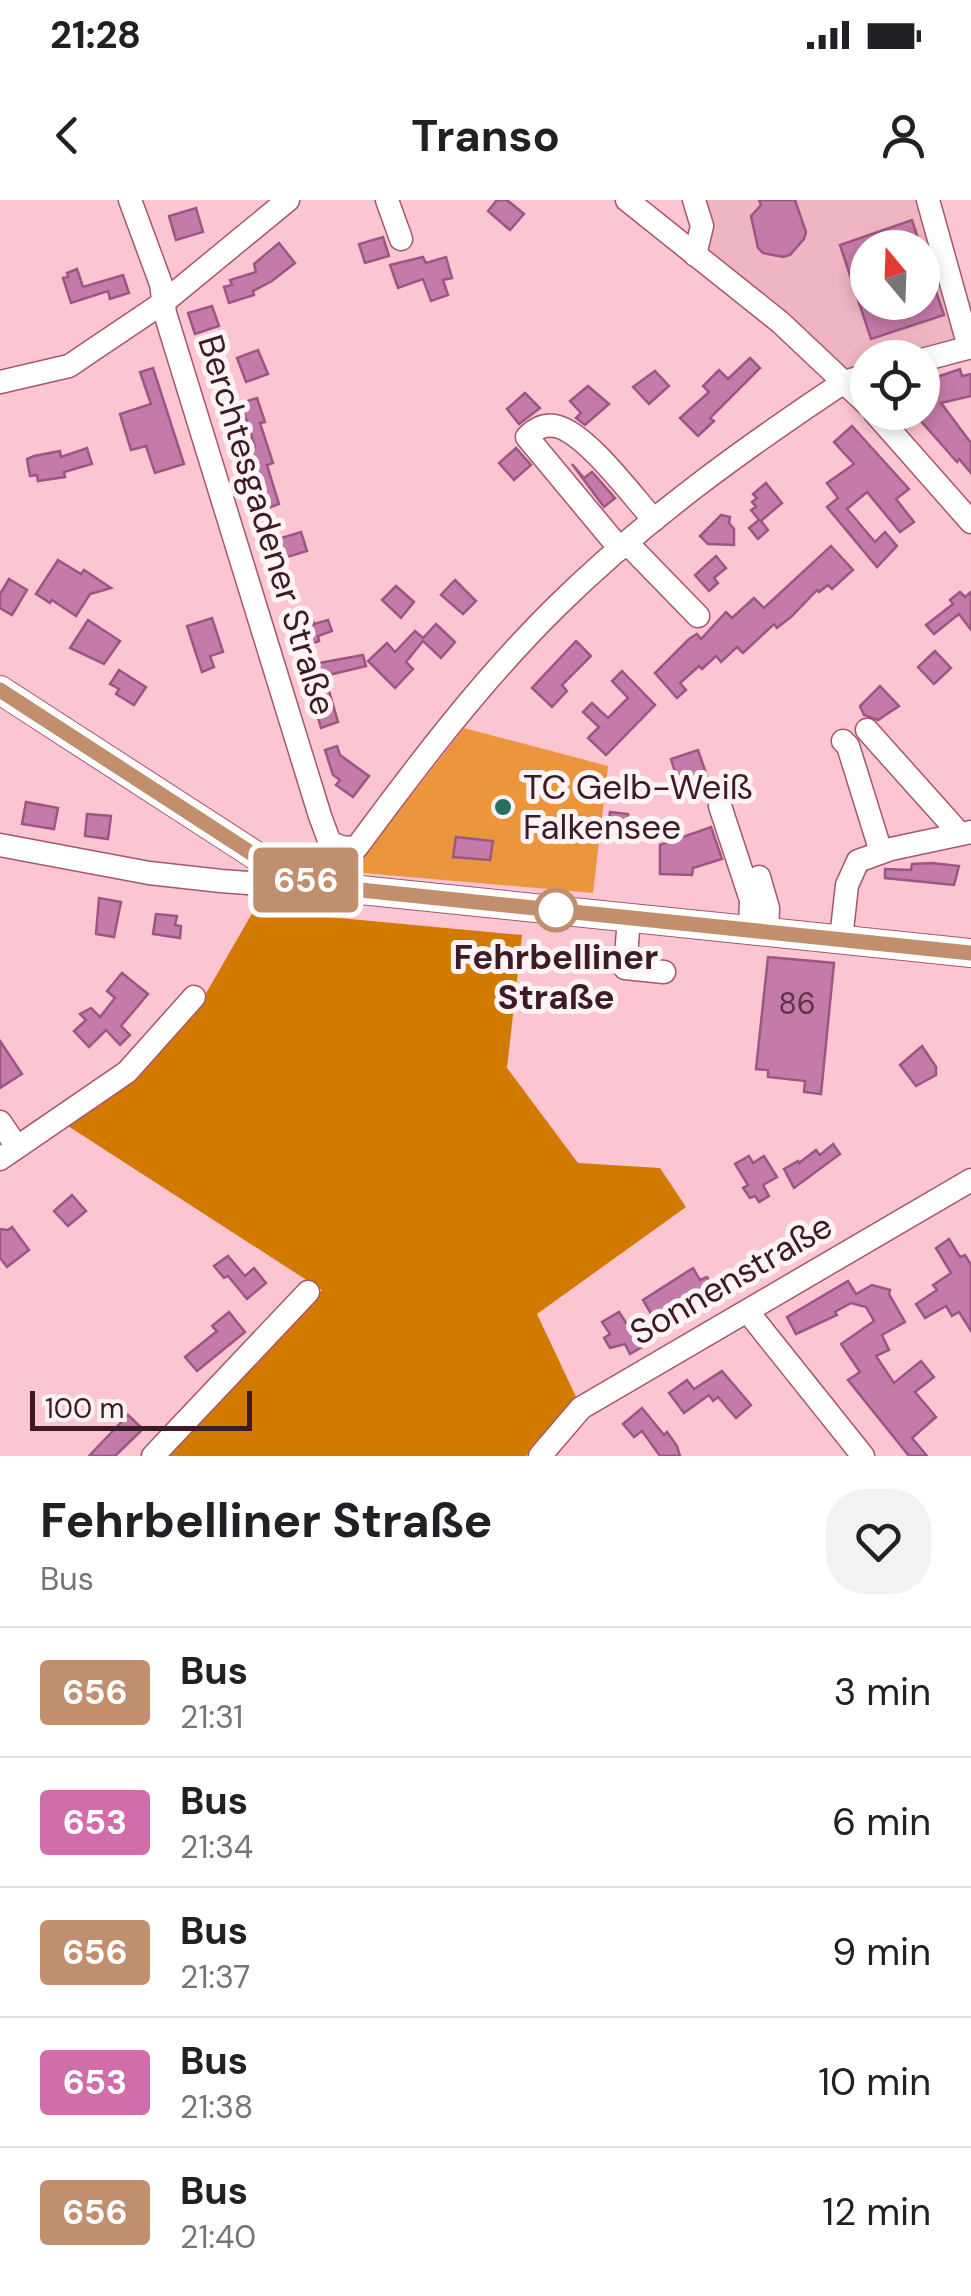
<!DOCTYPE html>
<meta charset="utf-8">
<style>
:root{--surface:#fff;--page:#f2f2f2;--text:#202124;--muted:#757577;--line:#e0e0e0}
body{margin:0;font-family:"DM Sans",sans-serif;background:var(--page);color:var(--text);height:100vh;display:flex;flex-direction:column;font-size:38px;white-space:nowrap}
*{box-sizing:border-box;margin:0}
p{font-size:32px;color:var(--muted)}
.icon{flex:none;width:55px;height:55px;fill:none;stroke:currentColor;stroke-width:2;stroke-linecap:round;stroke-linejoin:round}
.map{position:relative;height:1256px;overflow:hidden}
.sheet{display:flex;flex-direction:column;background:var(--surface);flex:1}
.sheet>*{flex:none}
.badge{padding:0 20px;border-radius:8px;font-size:35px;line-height:65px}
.needle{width:65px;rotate:341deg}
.controls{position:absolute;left:850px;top:30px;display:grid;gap:20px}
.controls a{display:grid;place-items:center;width:90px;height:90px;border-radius:50%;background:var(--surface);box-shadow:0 5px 15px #0003;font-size:50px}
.scale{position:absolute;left:30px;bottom:25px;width:222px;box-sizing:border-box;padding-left:10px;border:5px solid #3d1b25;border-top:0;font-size:28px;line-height:35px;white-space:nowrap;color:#3d1b25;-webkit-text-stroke:8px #fef4f6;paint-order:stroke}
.map>.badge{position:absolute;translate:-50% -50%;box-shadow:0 0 0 5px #fff}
.round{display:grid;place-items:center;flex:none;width:105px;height:105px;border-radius:40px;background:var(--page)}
.headline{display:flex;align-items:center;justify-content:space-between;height:170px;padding:0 40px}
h1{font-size:48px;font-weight:700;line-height:75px}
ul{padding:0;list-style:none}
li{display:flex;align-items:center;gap:30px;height:130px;padding:0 40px;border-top:2px solid var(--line)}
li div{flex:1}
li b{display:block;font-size:38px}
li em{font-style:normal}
li .badge{min-width:110px;font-weight:700;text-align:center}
.status{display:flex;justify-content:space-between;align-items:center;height:70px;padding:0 50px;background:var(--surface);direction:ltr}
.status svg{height:28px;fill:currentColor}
header{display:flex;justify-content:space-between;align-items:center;height:130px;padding:0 40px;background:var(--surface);font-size:45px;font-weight:700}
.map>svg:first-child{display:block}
.built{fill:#efb5c2;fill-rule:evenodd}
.green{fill:#eb963c}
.forest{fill:#d27a00}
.building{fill:#c57ba9;stroke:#9c5682;stroke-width:2.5}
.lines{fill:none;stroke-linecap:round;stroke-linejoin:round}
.minor-casing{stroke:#a6566d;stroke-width:25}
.major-casing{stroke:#a6566d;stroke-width:30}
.minor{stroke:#fff;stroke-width:22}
.major{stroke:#fff;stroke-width:28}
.line-casing{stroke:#fff;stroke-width:22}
.line{stroke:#c18f6e;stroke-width:15}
.poi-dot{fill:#266e64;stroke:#fef4f6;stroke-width:4}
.stop-dot{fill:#fff;stroke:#c18f6e;stroke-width:5}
.labels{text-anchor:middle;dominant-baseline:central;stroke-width:10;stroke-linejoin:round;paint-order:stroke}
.number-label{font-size:30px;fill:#5f3346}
.street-label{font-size:35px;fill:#3d1b25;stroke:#fef4f6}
.poi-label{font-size:35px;fill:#3d1b25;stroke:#fef4f6;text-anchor:start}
.stop-label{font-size:35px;font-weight:bold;fill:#3d1b25;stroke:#fef4f6}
</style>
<div class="status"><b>21:28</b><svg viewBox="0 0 49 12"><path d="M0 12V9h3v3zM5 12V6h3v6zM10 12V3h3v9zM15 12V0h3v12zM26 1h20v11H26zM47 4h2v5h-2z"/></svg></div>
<header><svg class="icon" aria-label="back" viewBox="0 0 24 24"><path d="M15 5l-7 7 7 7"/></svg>Transo<svg class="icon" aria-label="person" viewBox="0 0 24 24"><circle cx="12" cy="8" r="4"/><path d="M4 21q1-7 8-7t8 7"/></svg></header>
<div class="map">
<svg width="971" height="1256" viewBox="0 0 971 1256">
<rect width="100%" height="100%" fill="#fcc5d2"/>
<path class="built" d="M694 0H928L969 147 922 158H868L867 175 844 182 695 55ZM868 48H922V102H868Z"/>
<path class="green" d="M464 528 608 566 593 693 351 672Z"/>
<path class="forest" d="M254 710 522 735 507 868 578 963 660 968 686 1007 537 1114 577 1199 526 1256H162L322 1090 68 926 201 802Z"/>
<g class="building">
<path d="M497 0H507L524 14 510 30 488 11Z"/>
<path d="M759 0H795L806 32 804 39 790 55 783 57 763 53 758 48 751 16 761 5Z"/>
<path d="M196 8 203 32 176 40 169 16Z"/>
<path d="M912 20 921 48H868V102H922L925 59 944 115 871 139 840 45Z"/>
<path d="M383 37 389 56 365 63 359 44Z"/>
<path d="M279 43 295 63 272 81 253 91 254 95 229 103 224 87 232 85 230 80 256 72 254 64Z"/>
<path d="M423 57 426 63 446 57 452 78 443 80 448 95 431 101 423 79 398 88 390 65Z"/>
<path d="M77 69 83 87 123 75 129 93 110 99 108 91 71 103 63 78 68 77 67 73Z"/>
<path d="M212 106 219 126 195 134 188 113Z"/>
<path d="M258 150 268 174 246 182 237 158Z"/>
<path d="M750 158 760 168 710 218 714 221 698 236 680 218 709 192 703 186 719 170 728 179Z"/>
<path d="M153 168 184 264 155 273 146 246 131 250 120 214 151 204 140 172Z"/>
<path d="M960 169 962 176 971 174V196L941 203 971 243V273L959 259 957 262 920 220 922 182Z"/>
<path d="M655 171 669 186 649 204 633 187Z"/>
<path d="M588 186 609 204 585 225 576 218 581 213 570 201Z"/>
<path d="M525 193 540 208 519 224 507 209Z"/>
<path d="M257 198 265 222 260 223 273 263 267 265 279 304 260 311 253 291 261 289 253 264 245 267 240 252 255 247 241 203Z"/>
<path d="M852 226 909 289 896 299 914 322 900 332 867 292 847 309 875 342 885 332 897 346 877 367 827 307 838 298 827 283 854 264 834 242Z"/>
<path d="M87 248 92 264 64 272 65 277 38 281 37 275 30 276 27 259 34 256 60 251 61 257Z"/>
<path d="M516 248 531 265 514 280 499 263Z"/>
<path d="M572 264 584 278 592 272 615 298 604 307Z"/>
<path d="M766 283 782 303 761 321 768 330 758 339 749 328 759 320 751 310 756 307 752 302 757 298 753 294Z"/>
<path d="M721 315 730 317 729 323 734 329V345L708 344 700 336Z"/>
<path d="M301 332 307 351 284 358 278 339Z"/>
<path d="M831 346 853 370 832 389 828 385 819 392 817 390 792 416 777 428 774 424 743 453 737 447 721 462 716 456 702 469 699 466 680 483 686 490 677 498 655 473 689 439 697 434 701 439 726 412 732 418 754 398 764 408Z"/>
<path d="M716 356 726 368 714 378 718 383 709 391 695 375Z"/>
<path d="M58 360 81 374 84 370 111 388 90 394 76 416 52 400 50 403 36 394Z"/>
<path d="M9 379 27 390 12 415 0 408V394Z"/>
<path d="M455 380 476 401 463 414 441 395Z"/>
<path d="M396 386 414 402 401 418 382 400Z"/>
<path d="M960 392 965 397 971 392V430L959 414 934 434 926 425 953 404 950 400Z"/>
<path d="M307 416 309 422 313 421 314 424 328 420 332 431 318 436 319 441 298 449 291 427 295 426 293 420Z"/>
<path d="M212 418 223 452 210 456 214 467 202 472 187 426Z"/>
<path d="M88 420 120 441 104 464 70 448Z"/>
<path d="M436 424 455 442 441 458 423 441 406 462 413 469 395 488 368 461 387 443 395 452 415 431 423 438Z"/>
<path d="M576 441 591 456 562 485 567 491 552 507 532 488Z"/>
<path d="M935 451 951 468 934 484 918 467Z"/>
<path d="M363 455 366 466 329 475 332 483 327 484 338 522 321 528 303 466Z"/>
<path d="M119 470 146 487 134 505 116 494 119 489 110 484Z"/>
<path d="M622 471 655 505 606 555 588 538 599 527 583 512 592 503 608 518 628 498 612 481Z"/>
<path d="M880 486 899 506 878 520 864 515 860 506Z"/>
<path d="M337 546 340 555 369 576 353 597 336 585 340 580 333 575 325 550Z"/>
<path d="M698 550 709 582 681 591 671 559Z"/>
<path d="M26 602 58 608 54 629 22 624Z"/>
<path d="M610 612 628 614 627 626H633L632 639 607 635Z"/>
<path d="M87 614 111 616 108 639 85 636Z"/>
<path d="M711 627 722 659 693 668 692 675 660 674V645Z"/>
<path d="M456 637 493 641 490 660 453 657Z"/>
<path d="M932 663 959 666 954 685 885 678V669L911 670 912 664Z"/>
<path d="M99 698 121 702 114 737 96 734Z"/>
<path d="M156 714 177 716 175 725 181 726 180 738 153 734Z"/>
<path d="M768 757 834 763 821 894 804 892 805 881 768 877V870L756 869Z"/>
<path d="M122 773 148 794 121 826 130 835 120 845 106 830 89 847 74 831 86 820 80 814 91 808 100 817 115 798 107 791Z"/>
<path d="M0 841 22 874 0 888Z"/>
<path d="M922 846 936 867V875L916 886 900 865Z"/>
<path d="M833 944 840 954 794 988 784 969 798 961 799 963 816 950 820 955Z"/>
<path d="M749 956 753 963 764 956 777 977 763 985 769 996 759 1002 755 996 750 998 743 988 748 985 735 964Z"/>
<path d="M72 995 86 1011 68 1026 54 1011Z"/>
<path d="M12 1027 29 1050 7 1067 0 1058V1029L8 1030Z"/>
<path d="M949 1039 960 1057 965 1055 971 1065V1131L959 1112 952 1116 946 1106 925 1118 916 1104 937 1090 933 1085 951 1073 936 1048Z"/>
<path d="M228 1056 245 1076 254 1068 266 1083 247 1099 228 1076 224 1078 214 1066Z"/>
<path d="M693 1068 700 1080 707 1077 716 1091 694 1103 690 1095 653 1117 643 1100Z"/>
<path d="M848 1081 856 1094 872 1085 890 1090 889 1094 905 1122 882 1135 889 1150 876 1156 894 1183 921 1161 934 1177 915 1192 936 1217 912 1238 927 1256H909L848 1180 860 1172 841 1144 874 1121 866 1107 851 1103 835 1112 837 1115 796 1134 787 1117Z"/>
<path d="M229 1112 245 1132 197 1171 185 1157 217 1131 212 1126Z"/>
<path d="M619 1112 642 1147 630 1154 625 1144 610 1148 604 1138 610 1134 602 1122Z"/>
<path d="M722 1171 751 1205 736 1218 718 1197 713 1201 709 1195 684 1213 669 1193 687 1180 694 1189Z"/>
<path d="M642 1208 664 1235 667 1232 677 1246 680 1256H660L642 1231 634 1237 623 1224Z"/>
<path d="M128 1215 143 1229 115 1256H89Z"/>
</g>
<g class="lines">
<defs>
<g id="minor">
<path d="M130 0 161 84 165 113 320 616 330 643 345 648 357 647C419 563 482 480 556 407 643 321 743 249 844 182L868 175"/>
<path d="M387 0 401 39"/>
<path d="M627 0 780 122 868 205"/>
<path d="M694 0 702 26 695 55"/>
<path d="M928 0 969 147"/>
<path d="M922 160 971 147"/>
<path d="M0 182 69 166 164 102 288 0"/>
<path d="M874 212 971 322"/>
<path d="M627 343 698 416"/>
<path d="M620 349 527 237C535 229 543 224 555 226 585 231 633 297 654 320"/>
<path d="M867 530 960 634"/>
<path d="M843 541 848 546 881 652"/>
<path d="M720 606 751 700 750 730"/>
<path d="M0 645 149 673 221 681 248 683 263 680 275 668"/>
<path d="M759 677 768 708 767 732"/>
<path d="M629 718 625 768 664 772"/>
<path d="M841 739 847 685 858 661 891 649 971 632"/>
<path d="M0 922 17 947"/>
<path d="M0 959 127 872 194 797"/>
<path d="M748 1112 863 1256"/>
<path d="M153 1256 308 1092"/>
<path d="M540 1256 581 1208 971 980"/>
</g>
<path id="major" d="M0 490 275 668 310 681 341 688 971 753"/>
</defs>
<use href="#minor" class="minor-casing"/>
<use href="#major" class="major-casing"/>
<use href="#minor" class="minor"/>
<use href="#major" class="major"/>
</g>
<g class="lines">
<defs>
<path id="line" d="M0 490 274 668 310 682 341 688 971 753"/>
</defs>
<use href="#line" class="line-casing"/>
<use href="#line" class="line"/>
</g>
<circle class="poi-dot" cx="503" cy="607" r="10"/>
<circle class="stop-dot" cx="556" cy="710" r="20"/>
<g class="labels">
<g class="number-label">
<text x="797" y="803">86</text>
</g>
<g class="street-label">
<text transform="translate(267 325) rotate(73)">Berchtesgadener Straße</text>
<text transform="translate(731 1079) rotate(-30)">Sonnenstraße</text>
</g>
<g class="poi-label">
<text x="523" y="587">TC Gelb-Weiß<tspan x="523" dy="40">Falkensee</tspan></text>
</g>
<g class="stop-label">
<text x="556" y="757">Fehrbelliner<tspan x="556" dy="40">Straße</tspan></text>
</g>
</g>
</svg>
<div class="controls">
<a><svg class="needle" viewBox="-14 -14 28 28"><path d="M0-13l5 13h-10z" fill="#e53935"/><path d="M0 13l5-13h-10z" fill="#757577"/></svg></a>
<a><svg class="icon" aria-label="locate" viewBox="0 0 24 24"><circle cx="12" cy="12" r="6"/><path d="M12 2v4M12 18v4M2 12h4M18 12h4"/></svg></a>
</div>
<div class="scale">100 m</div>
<b class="badge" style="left:306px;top:680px;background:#c18f6e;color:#fff">656</b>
</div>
<section class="sheet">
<div class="headline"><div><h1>Fehrbelliner Straße</h1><p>Bus</p></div><a class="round"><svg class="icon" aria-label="heart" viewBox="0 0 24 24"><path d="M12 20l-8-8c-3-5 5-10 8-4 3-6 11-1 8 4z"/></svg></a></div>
<ul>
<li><span class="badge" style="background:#c18f6e;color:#fff">656</span><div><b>Bus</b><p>21:31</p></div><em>3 min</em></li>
<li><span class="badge" style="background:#d06daa;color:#fff">653</span><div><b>Bus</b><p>21:34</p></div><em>6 min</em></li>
<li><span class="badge" style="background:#c18f6e;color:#fff">656</span><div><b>Bus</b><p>21:37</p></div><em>9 min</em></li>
<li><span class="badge" style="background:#d06daa;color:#fff">653</span><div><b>Bus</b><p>21:38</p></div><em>10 min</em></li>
<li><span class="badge" style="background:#c18f6e;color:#fff">656</span><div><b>Bus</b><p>21:40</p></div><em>12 min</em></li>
</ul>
</section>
